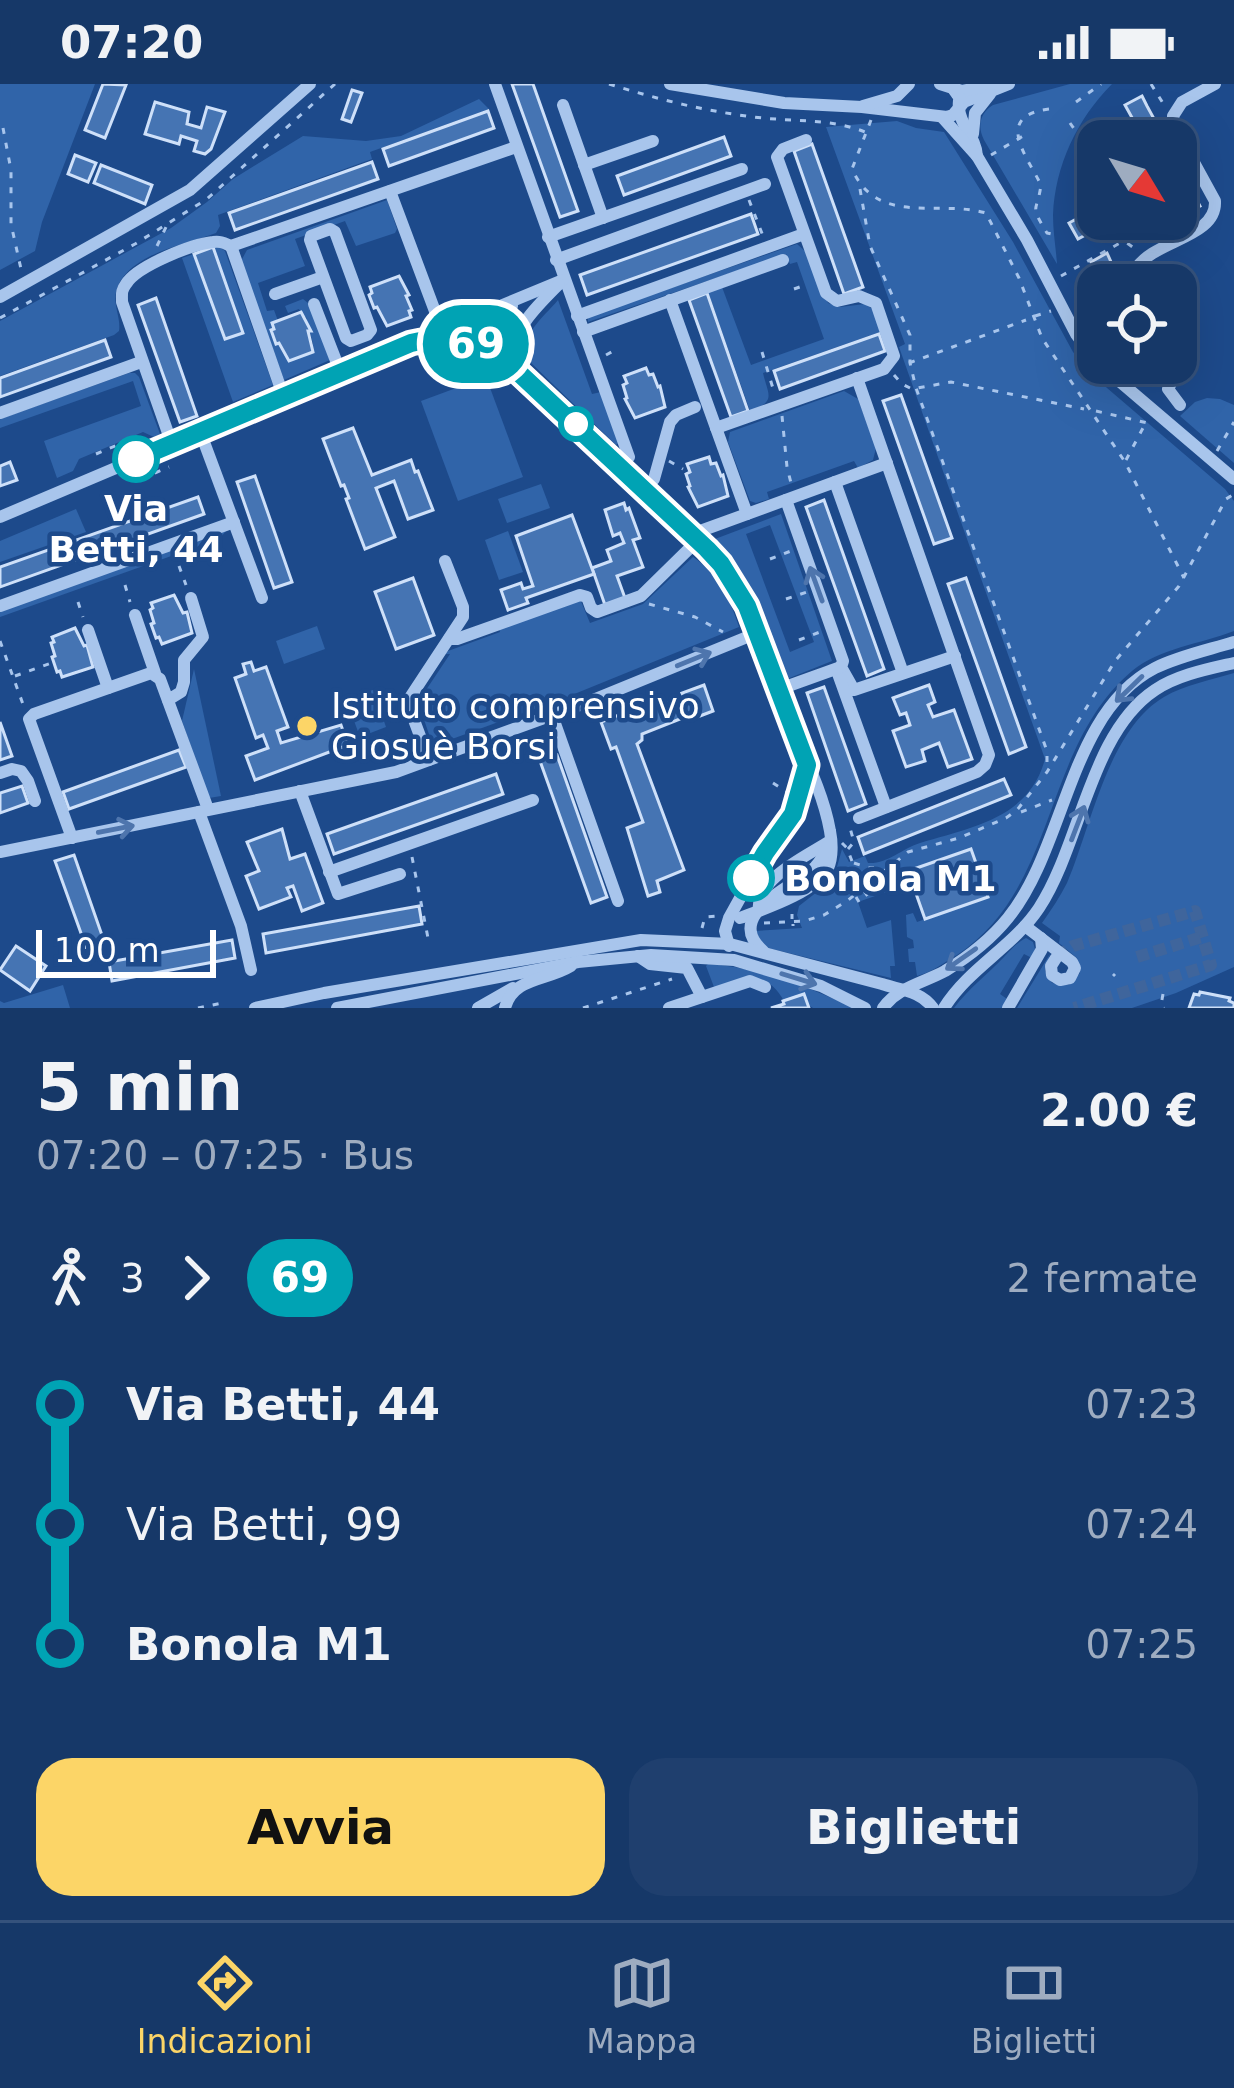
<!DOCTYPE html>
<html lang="it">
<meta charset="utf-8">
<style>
:root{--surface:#163868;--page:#1f3f6e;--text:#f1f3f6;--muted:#9eacc0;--line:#35527c;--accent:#fcd567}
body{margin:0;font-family:"DejaVu Sans",sans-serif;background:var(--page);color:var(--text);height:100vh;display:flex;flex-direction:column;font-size:45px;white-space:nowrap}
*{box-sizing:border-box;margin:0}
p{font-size:39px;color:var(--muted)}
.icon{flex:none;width:66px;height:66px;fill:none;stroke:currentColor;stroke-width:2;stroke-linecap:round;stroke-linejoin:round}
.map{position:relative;height:924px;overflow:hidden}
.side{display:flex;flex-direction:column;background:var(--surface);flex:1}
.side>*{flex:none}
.badge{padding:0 24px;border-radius:39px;font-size:42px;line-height:78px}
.needle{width:78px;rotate:128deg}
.buttons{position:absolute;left:1077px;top:36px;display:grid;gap:24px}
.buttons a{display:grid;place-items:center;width:120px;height:120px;border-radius:24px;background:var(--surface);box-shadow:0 12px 48px #0002,0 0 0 3px var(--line);font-size:60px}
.scale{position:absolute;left:36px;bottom:30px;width:180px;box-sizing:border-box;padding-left:12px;border:6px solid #fff;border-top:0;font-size:33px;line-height:42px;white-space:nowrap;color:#fff;-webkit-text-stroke:9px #1d4a8b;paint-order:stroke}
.map>.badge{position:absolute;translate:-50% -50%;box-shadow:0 0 0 6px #fff}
.legs{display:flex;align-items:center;gap:18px;height:132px;padding:0 36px;font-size:39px}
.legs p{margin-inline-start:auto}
.summary{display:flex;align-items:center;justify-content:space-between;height:204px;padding:0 36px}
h1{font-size:66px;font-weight:700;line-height:90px}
.cta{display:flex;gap:24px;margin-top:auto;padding:24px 36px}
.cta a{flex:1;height:138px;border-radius:36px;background:var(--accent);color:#111;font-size:48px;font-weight:700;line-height:138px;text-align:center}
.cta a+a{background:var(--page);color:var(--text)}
ul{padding:0 36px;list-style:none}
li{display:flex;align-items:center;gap:42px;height:120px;font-size:45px}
li i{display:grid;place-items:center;width:18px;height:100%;margin:0 15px;background:currentColor}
li i::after{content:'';width:30px;height:30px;margin:-15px;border:9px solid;border-radius:50%;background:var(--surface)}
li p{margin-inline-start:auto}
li:first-child i{background:linear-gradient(#0000 50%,currentColor 0)}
li:last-child i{background:linear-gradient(currentColor 50%,#0000 0)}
.status{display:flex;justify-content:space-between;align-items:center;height:84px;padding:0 60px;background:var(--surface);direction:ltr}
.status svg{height:33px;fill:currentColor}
.tab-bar{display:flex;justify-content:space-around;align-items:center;height:168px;border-top:3px solid var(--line);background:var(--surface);font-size:33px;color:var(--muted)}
.tab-bar a{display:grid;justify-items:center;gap:6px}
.tab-bar .on{color:var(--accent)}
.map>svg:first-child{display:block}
.green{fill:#3064a9;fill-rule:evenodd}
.building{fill:#4574b3;stroke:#cee0f9;stroke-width:3}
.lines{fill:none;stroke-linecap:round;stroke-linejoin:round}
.minor-tunnel{stroke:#3f659c;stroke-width:12;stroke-dasharray:12 6;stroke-linecap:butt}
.path{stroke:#a8c5ec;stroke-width:3;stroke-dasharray:6 9;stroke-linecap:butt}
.minor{stroke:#a8c5ec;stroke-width:12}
.oneway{stroke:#4e75ad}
.line-1-casing{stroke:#fff;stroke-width:27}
.line-1{stroke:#00a3b4;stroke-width:18}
.stop-1-dot{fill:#fff;stroke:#00a3b4;stroke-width:6}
.poi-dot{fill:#fcd567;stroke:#1d4a8b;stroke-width:4.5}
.labels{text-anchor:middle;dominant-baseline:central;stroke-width:9;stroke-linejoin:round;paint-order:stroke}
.stop-label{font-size:36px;font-weight:bold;fill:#fff;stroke:#1d4a8b}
.poi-label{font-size:36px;fill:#fff;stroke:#1d4a8b;text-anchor:start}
</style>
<div class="status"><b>07:20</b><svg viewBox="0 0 49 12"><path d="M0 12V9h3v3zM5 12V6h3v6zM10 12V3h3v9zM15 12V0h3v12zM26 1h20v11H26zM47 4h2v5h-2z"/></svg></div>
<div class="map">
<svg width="1234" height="924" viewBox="0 0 1234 924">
<rect width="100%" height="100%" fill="#1d4a8b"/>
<g class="green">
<path d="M0 0H95L42 138 35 167 0 186Z"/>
<path d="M1070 0H1112C1077 35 1055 82 1053 131 1053 148 1056 165 1057 180L984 56C977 42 980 29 993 21Z"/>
<path d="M479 15 489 25 370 68 372 75 218 131 220 142 216 149C184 161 126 170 116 208 113 221 121 234 119 247L114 251 0 292V237L171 144 207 118 233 95 303 52 366 57 401 52Z"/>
<path d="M897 37 916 44 944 48 1013 158 1073 268 1093 292 1225 405 1234 417V547C1201 560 1159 564 1132 587 1041 664 1060 802 957 871 944 879 932 888 917 892L915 878H909L908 865 914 864 913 856 907 853 906 831 913 829 917 838 987 813 912 799 858 818 867 844 891 836 895 882H890L891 894 764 863 755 847 802 844 797 831 799 822 822 804V802L835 790 842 765 849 778 865 772 868 779C888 780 901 765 920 759 971 743 1029 735 1045 675L899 263 905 260 826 43Z"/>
<path d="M387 116 397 145 395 149 356 162 345 137 295 155 305 182 258 199 267 227 274 226 278 237 272 239 274 245 271 247 284 271 313 260 306 233 303 234 299 225 288 229 285 222 303 215 308 219 330 276 284 296 241 177 247 166Z"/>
<path d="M797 160 806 168 828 219 840 223 865 220 874 226 880 248 763 289C768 311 777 317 750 327L708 208 722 203 751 281 824 255 797 178 790 180 786 170 588 238V233Z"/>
<path d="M213 163 221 164 225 167 273 301 233 318 182 174 194 170 225 255 242 249Z"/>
<path d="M558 216 592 310 601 308 620 358 616 361 528 276C518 252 543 234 558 216Z"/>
<path d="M129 289H135L139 293 160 350 154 353 143 348 79 375 73 387 57 394 44 357 141 322 133 297 0 344V335Z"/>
<path d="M486 293 523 393 458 417 421 317Z"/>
<path d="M844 307 858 315 876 364 873 376 858 384 854 377 767 408 769 415 756 419 750 417 728 358 730 348Z"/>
<path d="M1207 314 1220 315 1234 321V379L1180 332 1195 318Z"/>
<path d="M541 400 550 424 507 439 498 415Z"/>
<path d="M76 425 86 448 0 478V457Z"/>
<path d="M781 430 832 577 787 595 754 509 741 487 715 455ZM770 441 814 558 790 568 746 450Z"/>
<path d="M227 446 219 455 0 533V526Z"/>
<path d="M508 447 523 488 499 496 485 456Z"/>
<path d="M693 473C715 487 731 517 739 543L567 613 433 662 418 618 450 570H445L448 567 500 548 499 543 580 515 590 539 643 520Z"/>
<path d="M317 542 325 565 284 580 276 557Z"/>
<path d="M194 585 221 712 209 714 182 637Z"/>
<path d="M1234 589V883L1176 909 1132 924H1017L1050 870 1045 887 1052 899 1069 901 1080 889 1077 874 1059 859 1060 852 1042 839C1051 826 1060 813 1067 799 1091 743 1108 646 1164 613 1184 601 1211 596 1234 589Z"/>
<path d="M373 606 386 643 360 653 346 615Z"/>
<path d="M1026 854 1033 858 1035 865 1032 874 1024 870 1000 910 1007 915 1002 924H954C969 904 987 891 1004 873 1011 866 1016 859 1026 854Z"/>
<path d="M708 880C757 883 810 903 854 924H813L808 921 804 910 784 917C766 884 744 896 714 903L706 882Z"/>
<path d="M63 901 70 924H0V917L4 919Z"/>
</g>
<g class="building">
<path d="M103 0 126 1 105 54 85 46Z"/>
<path d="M512 0H533L578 127 560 133Z"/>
<path d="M352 6 362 9 351 38 342 35Z"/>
<path d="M1142 12 1147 22 1166 57H1145L1125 21Z"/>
<path d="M155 18 189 28 187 40 201 44 207 23 225 28 211 65 205 70 194 67 197 57 181 52 179 60 145 50Z"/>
<path d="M488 27 494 44 389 82 383 65Z"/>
<path d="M724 53 731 72 624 111 617 92Z"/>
<path d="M812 60 863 203 844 210 794 67Z"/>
<path d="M75 71 96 79 88 98 68 90Z"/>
<path d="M1176 77 1200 122 1184 130 1176 116Z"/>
<path d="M372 78 378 95 235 146 229 129Z"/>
<path d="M101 81 152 101 145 120 94 99Z"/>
<path d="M1098 123V135H1115L1078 155 1069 139Z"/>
<path d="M751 130 758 150 587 211 580 191Z"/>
<path d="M213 163 243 249 225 255 194 170Z"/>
<path d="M1107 169 1112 180 1123 201H1103L1091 178Z"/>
<path d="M399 192 409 211 406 212 412 226 409 227 411 233 387 242 377 223 374 224 369 211 372 209 370 203Z"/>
<path d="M707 209 748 327 731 333 689 216Z"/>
<path d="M156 214 197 332 180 338 138 221Z"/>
<path d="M301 228 311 247H308L313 268 289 277 279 259 276 260 271 246 274 245 272 239Z"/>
<path d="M879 250 885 267 780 305 774 287Z"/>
<path d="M105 256 111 273 0 313V294Z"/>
<path d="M646 284 649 291 653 290 658 303 660 302 665 323 635 334 625 315 627 314 623 301 627 299 624 292Z"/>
<path d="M901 311 952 454 934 460 883 317Z"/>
<path d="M353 344 372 391 411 376 415 388 418 387 433 426 408 435 394 397 376 404 395 453 365 465 346 415 349 414 344 401 341 402 323 355Z"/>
<path d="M709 373 711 380 716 379 721 392 723 391 728 412 698 423 688 403 690 402 686 390 690 388 687 380Z"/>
<path d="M10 378 17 396 0 402V382Z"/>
<path d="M255 392 292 498 274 504 237 398Z"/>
<path d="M198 413 204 430 0 503V483Z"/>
<path d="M824 416 884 585 867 592 806 423Z"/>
<path d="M624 419 626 426 629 424 640 454 633 456 643 483 617 492 625 514 605 521 592 484 611 477 607 466 624 459 620 449 613 452 605 426Z"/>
<path d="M572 431 594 490 526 514 528 519 508 526 501 506 521 499 523 505 533 502 516 452Z"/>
<path d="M413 494 434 551 396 565 375 508Z"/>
<path d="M966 494 1026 663 1009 670 948 500Z"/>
<path d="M174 511 183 529 187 528 192 549 162 560 159 553 156 554 151 540 154 539 150 526 153 524 151 519Z"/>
<path d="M75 544 84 562 87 561 93 583 62 593 60 587 57 588 52 573 55 572 51 559 54 558 52 553Z"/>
<path d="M251 578 254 587 266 583 288 643 277 647 281 659 341 641 348 661 255 696 246 672 268 664 263 651 256 654 235 594 246 590 243 580Z"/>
<path d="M704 601 713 627 692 635 690 631 642 650V656L637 660 684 786 657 797 660 808 648 812 627 744 643 738 616 663 611 665 601 638 634 625 636 632 684 613 682 609Z"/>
<path d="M929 601 935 618 928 621 933 633 954 626 972 675 948 683 939 659 922 666 925 677 906 683 893 647 910 641 906 629 900 631 893 614Z"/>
<path d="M824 603 866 720 848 727 807 609Z"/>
<path d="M0 638 12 672 0 676Z"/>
<path d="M179 666 186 683 69 725 63 708Z"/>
<path d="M557 671 607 813 591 819 540 677Z"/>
<path d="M496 690 503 710 334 770 327 750Z"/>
<path d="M1004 695 1011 711 864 770 858 753Z"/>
<path d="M22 702 28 719 0 729V709Z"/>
<path d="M282 745 290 775 305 770 323 819 302 827 293 802 287 804 291 813 259 825 246 792 259 787 247 758Z"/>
<path d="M971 765 988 813 925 835 908 787Z"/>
<path d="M74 771 104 857 86 863 55 777Z"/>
<path d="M419 822 422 840 266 869 263 850Z"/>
<path d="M232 856 235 874 112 897 109 878Z"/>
<path d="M16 862 46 882 30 907 0 886Z"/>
<path d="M1200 908 1230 914 1229 917 1234 919V924H1189L1194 910 1199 911Z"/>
<path d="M804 910 809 924H771L784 920 783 917Z"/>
</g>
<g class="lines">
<g class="minor-tunnel">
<path d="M1057 873 1073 862 1195 827 1211 881 1074 924"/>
<path d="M1137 873 1202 853"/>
</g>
<g class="path">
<path d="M609 0C657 15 704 27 754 33 792 38 830 34 865 48"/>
<path d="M1151 0 1166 24"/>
<path d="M1076 18 1101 0"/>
<path d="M1049 25C993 32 1027 72 1041 101 1037 130 1029 119 1047 149L1056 151"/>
<path d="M871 36 852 85C878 143 937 115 986 129L1019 194 1042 254 1125 378 1184 494"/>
<path d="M1070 39 1077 49"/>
<path d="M3 44 11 86V140L21 185"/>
<path d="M991 71 1023 52"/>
<path d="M860 105 870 162 910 251V279L916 304 1047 667V686"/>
<path d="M749 116 763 152"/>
<path d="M157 162 166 143"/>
<path d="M1061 192 1120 159H1127L1138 167"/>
<path d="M794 205 808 200"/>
<path d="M1035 232 1051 227"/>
<path d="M0 234 135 160 207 115 335 0"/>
<path d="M762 268 775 311"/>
<path d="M606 271 617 265"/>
<path d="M909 279 1026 236"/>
<path d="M894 291 902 300 912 305 951 298 1084 325"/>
<path d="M1096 327 1152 340"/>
<path d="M782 332 787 383 791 399"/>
<path d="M1217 367 1234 338"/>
<path d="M96 370 129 356"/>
<path d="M1126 376 1144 342"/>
<path d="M669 377 683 385"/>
<path d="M141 395 169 383"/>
<path d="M770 475 791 467"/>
<path d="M179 482 186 501"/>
<path d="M125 501 130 518"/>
<path d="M786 515 807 508"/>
<path d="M78 518 83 533"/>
<path d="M649 520 695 533 723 548"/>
<path d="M799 556 820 548"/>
<path d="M0 557 24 623"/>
<path d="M15 592 54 578"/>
<path d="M773 699 787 708"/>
<path d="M1021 728 1052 716"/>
<path d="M842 759 847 764 861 801"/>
<path d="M848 765 854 758 850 744"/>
<path d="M412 773 428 854"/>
<path d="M854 779 869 784 882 783"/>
<path d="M890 785 906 791"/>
<path d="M831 802 852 809"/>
<path d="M864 807 869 814"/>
<path d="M856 813 859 818"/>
<path d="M792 830V835"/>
<path d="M764 839 804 837 824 831 847 817 908 768 959 754 1006 734 1017 726 1047 688 1115 577 1179 502 1226 415 1234 410"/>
<path d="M793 840V842"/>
<path d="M702 844 705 833 719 832"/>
<path d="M1113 892 1115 890"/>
<path d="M1163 910 1161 921 1164 924"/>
<path d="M198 924 222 919"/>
<path d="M583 924 672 895"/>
</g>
<g class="minor">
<path d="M495 0 629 373"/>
<path d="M670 0 784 19 862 23 947 33 953 31 964 18 1009 0"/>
<path d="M940 0 962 7 991 1"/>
<path d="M954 6C965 22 957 6 959 24 960 42 976 53 977 72"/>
<path d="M563 21 603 134"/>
<path d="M863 22 897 12 909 0"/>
<path d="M942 33 977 72 1027 156 1076 250 1098 279"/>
<path d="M973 50 975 29 990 10"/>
<path d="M584 81 653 57"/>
<path d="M390 107 445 254"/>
<path d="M330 145 335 148 371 246 367 251 351 257 346 254 310 156 311 152Z"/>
<path d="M548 153 742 85"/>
<path d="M231 162 283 311"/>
<path d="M556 176 765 100"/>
<path d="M1142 201 1136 185C1153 156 1217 154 1215 117L1175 44 1173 32 1182 18 1215 0"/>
<path d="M275 210 323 193"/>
<path d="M0 213 190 106 310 0"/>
<path d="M670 216 747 430"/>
<path d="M314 220 340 287"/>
<path d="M577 232 804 150"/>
<path d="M583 248 783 176"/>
<path d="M445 254 464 237 563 196"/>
<path d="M477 261 485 246 512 222"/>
<path d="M1176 270 1179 283 1168 305 1180 321"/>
<path d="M509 278C514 244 535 224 559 200"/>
<path d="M1098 279 1234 395"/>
<path d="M857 294 989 671 985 681 977 688 859 734"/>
<path d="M0 329 141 278"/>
<path d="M716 344 884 285 894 272 876 219 859 212 837 217 826 209 777 73 783 65 806 56"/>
<path d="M168 349 122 218C122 209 121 207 126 200 137 182 192 160 213 158 221 157 224 159 231 162L516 63"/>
<path d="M204 358 262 514"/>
<path d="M835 398 903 589"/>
<path d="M645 405 654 395 670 338 676 331 695 323"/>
<path d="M786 416 843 577 841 583 854 606 955 572"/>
<path d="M0 433 411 259C452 249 488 260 519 287L707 465C723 481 735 499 745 519 760 549 768 584 780 615 796 658 822 701 830 747 832 757 833 773 828 784 816 808 764 825 740 834"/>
<path d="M696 454 703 446 887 379"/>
<path d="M0 522 234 438"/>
<path d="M135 531 155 589"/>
<path d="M88 546 108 604"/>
<path d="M449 555H457L580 511 587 513 591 524 597 528 641 512 698 456"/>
<path d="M837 587 886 723"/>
<path d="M777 606 841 583"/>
<path d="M168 616 181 608 184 598V576L203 553 191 514"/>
<path d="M552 631 618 817"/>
<path d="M429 676 408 620 411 612 463 533V523L445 477"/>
<path d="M0 689 12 685 21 687 28 697 35 717"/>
<path d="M300 707 338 810 400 790"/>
<path d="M199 728 241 842 251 886"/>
<path d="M72 754 29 635 34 630 151 589 160 595 208 725"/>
<path d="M0 768 396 688 588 618 757 549"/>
<path d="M329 788 533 716"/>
<path d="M759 826C755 795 807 772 830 757"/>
<path d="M1025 842 1072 878 1075 884 1070 894 1060 896 1052 891 1051 882 1056 874"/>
<path d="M729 862 725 847 729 834 765 769 793 730 807 682"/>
<path d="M763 867C722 830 794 803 815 783 822 776 826 767 830 758"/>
<path d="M638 872 650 880 687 884 702 913"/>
<path d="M255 924 324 909 641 856 730 860 882 900C900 906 921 907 933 924"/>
<path d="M337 924 578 878 651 871 734 876 821 902 865 924"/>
<path d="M478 924 513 904"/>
<path d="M505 924C513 893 547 897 571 882"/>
<path d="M669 924 750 897 765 903"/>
<path d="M883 924C898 903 923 899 945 887 968 873 991 855 1008 834 1066 763 1069 628 1155 584 1179 572 1208 566 1234 558"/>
<path d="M944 924C969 884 1013 863 1039 824 1081 760 1090 649 1155 606 1177 591 1208 585 1234 579"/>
<path d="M1008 924 1042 865 1041 854"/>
</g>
</g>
<defs><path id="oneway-shaft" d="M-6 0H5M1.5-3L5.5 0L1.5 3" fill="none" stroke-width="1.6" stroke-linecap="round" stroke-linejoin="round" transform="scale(3)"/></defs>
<g class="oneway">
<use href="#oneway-shaft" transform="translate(816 500) rotate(-110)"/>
<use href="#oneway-shaft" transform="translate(694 575) rotate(-22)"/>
<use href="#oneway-shaft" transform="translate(1129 605) rotate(136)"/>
<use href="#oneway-shaft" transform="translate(1078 739) rotate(-69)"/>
<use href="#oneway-shaft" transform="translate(116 745) rotate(-11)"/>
<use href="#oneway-shaft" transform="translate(961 875) rotate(145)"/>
<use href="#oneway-shaft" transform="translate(799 895) rotate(17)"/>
</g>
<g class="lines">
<defs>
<path id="line-1" d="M136 375 411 259C443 251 472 255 501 272L707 465 721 480 747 522 807 681 793 730 765 769 751 794"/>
</defs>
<use href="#line-1" class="line-1-casing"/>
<use href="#line-1" class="line-1"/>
</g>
<g class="stop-1-dot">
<circle cx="576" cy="340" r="15"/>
<circle cx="136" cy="375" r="21"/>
<circle cx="751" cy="794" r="21"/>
</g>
<circle class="poi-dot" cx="307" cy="642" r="12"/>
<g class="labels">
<g class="stop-label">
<text x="136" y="424">Via<tspan x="136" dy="41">Betti, 44</tspan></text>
<text x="784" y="794" text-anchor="start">Bonola M1</text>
</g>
<g class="poi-label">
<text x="331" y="621">Istituto comprensivo<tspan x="331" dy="41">Giosuè Borsi</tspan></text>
</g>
</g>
</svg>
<div class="buttons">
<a><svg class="needle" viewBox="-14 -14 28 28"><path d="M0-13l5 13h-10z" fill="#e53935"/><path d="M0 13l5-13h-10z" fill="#9eacc0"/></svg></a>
<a><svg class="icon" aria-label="locate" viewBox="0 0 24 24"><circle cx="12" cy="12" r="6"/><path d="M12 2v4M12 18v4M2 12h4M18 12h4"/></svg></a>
</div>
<div class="scale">100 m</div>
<b class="badge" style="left:476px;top:260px;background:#00a3b4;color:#fff">69</b>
</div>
<section class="side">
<div class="summary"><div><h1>5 min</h1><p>07:20 – 07:25 · Bus</p></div><b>2.00 €</b></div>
<div class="legs"><svg class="icon" aria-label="walk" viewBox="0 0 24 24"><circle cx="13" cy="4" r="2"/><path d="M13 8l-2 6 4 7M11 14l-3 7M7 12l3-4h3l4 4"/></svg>3<svg class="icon" aria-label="forward" viewBox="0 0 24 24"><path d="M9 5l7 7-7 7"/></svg><b class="badge" style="background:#00a3b4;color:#fff">69</b><p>2 fermate</p></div>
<ul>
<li><i style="color:#00a3b4"></i><b>Via Betti, 44</b><p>07:23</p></li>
<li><i style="color:#00a3b4"></i><span>Via Betti, 99</span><p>07:24</p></li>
<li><i style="color:#00a3b4"></i><b>Bonola M1</b><p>07:25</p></li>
</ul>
<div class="cta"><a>Avvia</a><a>Biglietti</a></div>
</section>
<nav class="tab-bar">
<a class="on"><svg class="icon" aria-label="directions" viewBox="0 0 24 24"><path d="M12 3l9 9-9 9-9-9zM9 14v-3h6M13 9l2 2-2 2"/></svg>Indicazioni</a>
<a><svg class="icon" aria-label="map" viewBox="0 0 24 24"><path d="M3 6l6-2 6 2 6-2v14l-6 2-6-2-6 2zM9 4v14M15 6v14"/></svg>Mappa</a>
<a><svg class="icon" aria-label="tickets" viewBox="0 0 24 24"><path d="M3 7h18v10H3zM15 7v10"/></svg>Biglietti</a>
</nav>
